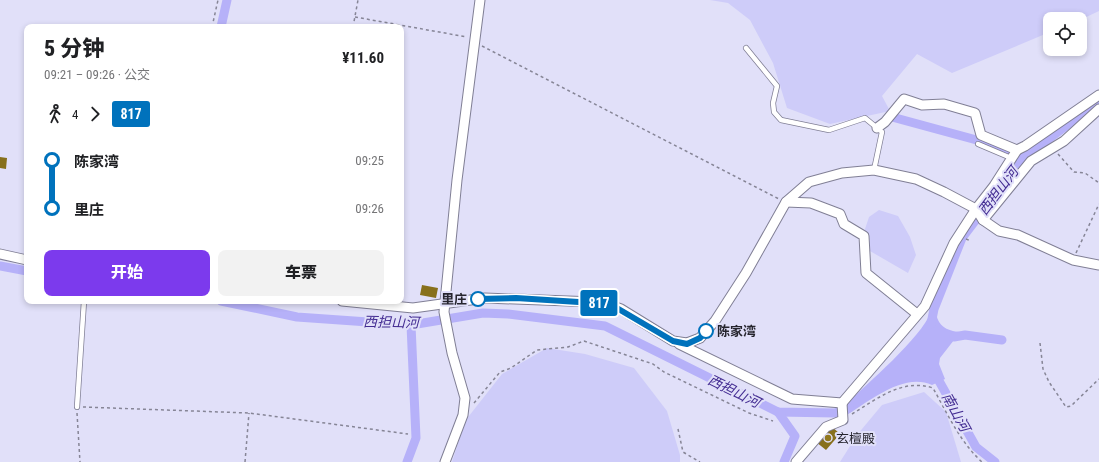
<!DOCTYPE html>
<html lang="zh">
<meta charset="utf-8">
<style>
:root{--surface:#fff;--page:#f2f2f2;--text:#202124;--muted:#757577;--accent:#7c3aed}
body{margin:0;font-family:"Roboto Condensed","Noto Sans SC",sans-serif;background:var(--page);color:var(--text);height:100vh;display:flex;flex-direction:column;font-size:15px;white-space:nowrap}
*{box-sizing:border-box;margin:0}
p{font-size:13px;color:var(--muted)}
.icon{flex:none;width:22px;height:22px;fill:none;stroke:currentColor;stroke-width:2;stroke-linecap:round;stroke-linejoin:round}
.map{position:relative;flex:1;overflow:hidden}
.sheet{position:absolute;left:24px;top:24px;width:380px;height:280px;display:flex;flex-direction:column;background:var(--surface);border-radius:8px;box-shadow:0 2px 6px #0003}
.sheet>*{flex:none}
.badge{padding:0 8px;border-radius:3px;font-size:14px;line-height:26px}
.controls{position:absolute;left:1043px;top:12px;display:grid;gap:8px}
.controls a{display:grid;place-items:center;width:44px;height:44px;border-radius:8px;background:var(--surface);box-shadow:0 2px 6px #0003;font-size:20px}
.map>.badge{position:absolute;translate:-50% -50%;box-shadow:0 0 0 2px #fff}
.legs{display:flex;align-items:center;gap:6px;height:44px;padding:0 20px;font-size:13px}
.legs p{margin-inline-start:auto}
.head{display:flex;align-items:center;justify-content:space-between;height:68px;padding:0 20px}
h1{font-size:22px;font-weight:800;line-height:30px}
.action{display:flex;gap:8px;margin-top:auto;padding:8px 20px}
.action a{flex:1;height:46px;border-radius:8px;background:var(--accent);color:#fff;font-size:16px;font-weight:800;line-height:46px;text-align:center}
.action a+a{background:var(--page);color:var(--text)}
ul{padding:0 20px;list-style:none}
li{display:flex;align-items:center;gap:14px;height:48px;font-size:15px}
li i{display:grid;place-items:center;width:6px;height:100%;margin:0 5px;background:currentColor}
li i::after{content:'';width:10px;height:10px;margin:-5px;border:3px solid;border-radius:50%;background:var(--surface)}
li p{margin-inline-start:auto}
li:first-child i{background:linear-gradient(#0000 50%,currentColor 0)}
li:last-child i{background:linear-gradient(currentColor 50%,#0000 0)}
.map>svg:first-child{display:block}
.green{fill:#ceccf9}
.water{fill:#b6b1f9}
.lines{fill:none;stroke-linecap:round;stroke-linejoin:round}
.canal{stroke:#b6b1f9;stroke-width:9}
.building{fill:#87701c}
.service-casing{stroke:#807f95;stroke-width:6}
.minor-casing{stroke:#807f95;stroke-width:11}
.path{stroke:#868596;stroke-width:1.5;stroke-dasharray:3 3;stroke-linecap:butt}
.service{stroke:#fff;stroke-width:4.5}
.minor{stroke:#fff;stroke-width:9}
.line-1-casing{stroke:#fff;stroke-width:9}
.line-1{stroke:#0072bc;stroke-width:6}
.stop-1-dot{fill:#fff;stroke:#0072bc;stroke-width:2}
.poi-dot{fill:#91781e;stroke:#e1e0f9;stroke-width:1.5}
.labels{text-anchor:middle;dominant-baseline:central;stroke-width:4;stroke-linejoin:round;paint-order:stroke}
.stop-label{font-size:13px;font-weight:bold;fill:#26252e;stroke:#e1e0f9;text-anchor:end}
.poi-label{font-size:13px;fill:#26252e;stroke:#e1e0f9;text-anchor:start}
.water-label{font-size:14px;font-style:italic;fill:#432c92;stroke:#e1e0f9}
</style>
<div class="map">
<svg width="1099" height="462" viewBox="0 0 1099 462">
<rect width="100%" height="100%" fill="#e1e0f9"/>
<g class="green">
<path d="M710 0H1099V11L1080 20 1050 19V32L952 73 917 54 882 96 890 111 830 124 787 108 773 63 750 20 728 3Z"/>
<path d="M879 210 898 216 910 237 916 255 908 273 870 251 869 237 864 232 869 217Z"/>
<path d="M547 348 585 354 634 368 667 411 680 455V462H452L465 421 502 374Z"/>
<path d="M924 392 946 412 961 462H840L857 435 882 405Z"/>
</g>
<path class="water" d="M931 312 936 313C939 330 951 331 966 333V337L954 340 940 358 939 364 945 379 932 385C903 372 869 402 845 416V405C867 384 921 338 931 312Z"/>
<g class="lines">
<g class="canal">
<path d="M221 27 227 0"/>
<path d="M892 117 995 145 1021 159"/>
<path d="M0 266 27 271"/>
<path d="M221 301 297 317 411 325 483 313 508 314 605 326 778 412 835 413 849 408"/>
<path d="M931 324 934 309 962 238 1022 159 1099 101"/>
<path d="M954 337 965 335 1002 340"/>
<path d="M934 372 976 447 995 462"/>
<path d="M778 412 795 436 784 462"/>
<path d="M407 462 416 438 411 325"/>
</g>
</g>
<g class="building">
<path d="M0 157 7 158 6 169 0 168Z"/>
<path d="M422 285 438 288 436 298 420 295Z"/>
<path d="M830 425 840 434 826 450 816 442Z"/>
</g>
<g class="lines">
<defs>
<g id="service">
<path d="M746 48 777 86 773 103 774 112 781 120 829 130 865 118 882 132 874 170"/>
<path d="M978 144 1011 158"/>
<path d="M77 407 84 301"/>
</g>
<g id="minor">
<path d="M877 128 885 122 904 99 922 105 944 104 975 113 981 135 1017 150 1025 146 1099 95"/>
<path d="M786 202 811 203 840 214 844 224 864 236 866 273 917 314"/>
<path d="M983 220 1031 161 1064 141 1099 109"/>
<path d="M0 254 27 260"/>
<path d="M342 301 413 308 485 298 595 302 610 305 621 309 673 341 687 343 700 338 715 321 746 273 786 202 809 182 842 173 874 170 916 179 944 192 976 209 983 220 999 231 1018 235 1073 260 1099 265"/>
<path d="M679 344 792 399 842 403 925 306 954 243 976 209 994 186 1017 150"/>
<path d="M445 462 463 415 465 398 452 353 444 312 457 180 480 0"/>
<path d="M796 462 826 427 843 420 842 403"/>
</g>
</defs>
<use href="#service" class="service-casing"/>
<use href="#minor" class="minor-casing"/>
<g class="path">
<path d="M355 17 467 37"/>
<path d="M212 27 218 0"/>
<path d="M353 27 358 0"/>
<path d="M482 46 779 199"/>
<path d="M1058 154 1074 172 1085 173 1099 183"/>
<path d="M966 239 971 241"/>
<path d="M1076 253 1099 204"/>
<path d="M1040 343 1043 369 1049 382 1066 407 1071 406 1099 379"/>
<path d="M474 403 500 372 511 368 537 350 568 347 584 341 653 364 664 372 749 413 773 421"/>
<path d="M83 407 249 413 408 434"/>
<path d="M77 413 80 462"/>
<path d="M852 414C877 399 902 378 933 388 947 413 960 442 982 462"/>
<path d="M678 429 683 452 700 462"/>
<path d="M245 462 249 413"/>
</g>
<use href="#service" class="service"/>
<use href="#minor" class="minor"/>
</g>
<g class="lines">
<defs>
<path id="line-1" d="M478 299 516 298 610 304 673 341 687 344 700 338 706 331"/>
</defs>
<use href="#line-1" class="line-1-casing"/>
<use href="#line-1" class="line-1"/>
</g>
<g class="stop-1-dot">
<circle cx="478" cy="299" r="7"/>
<circle cx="706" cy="331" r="7"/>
</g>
<circle class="poi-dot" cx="828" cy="438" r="4"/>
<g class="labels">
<g class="stop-label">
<text x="467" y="299">里庄</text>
<text x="717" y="331" text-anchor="start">陈家湾</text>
</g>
<g class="poi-label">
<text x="836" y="438">玄檀殿</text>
</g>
<g class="water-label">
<text transform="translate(998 191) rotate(-53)">西担山河</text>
<text transform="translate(391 322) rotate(1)">西担山河</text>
<text transform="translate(734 391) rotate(26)">西担山河</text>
<text transform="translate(956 412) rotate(61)">南山河</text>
</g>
</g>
</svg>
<div class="controls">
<a><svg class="icon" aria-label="locate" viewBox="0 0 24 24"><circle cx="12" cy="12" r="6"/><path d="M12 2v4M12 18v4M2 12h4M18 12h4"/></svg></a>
</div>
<b class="badge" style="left:599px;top:303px;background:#0072bc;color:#fff">817</b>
<section class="sheet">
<div class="head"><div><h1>5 分钟</h1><p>09:21 – 09:26 · 公交</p></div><b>¥11.60</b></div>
<div class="legs"><svg class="icon" aria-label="walk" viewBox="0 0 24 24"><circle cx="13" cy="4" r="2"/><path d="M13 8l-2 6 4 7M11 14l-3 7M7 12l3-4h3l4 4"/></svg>4<svg class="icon" aria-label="forward" viewBox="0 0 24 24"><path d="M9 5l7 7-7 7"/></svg><b class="badge" style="background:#0072bc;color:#fff">817</b></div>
<ul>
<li><i style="color:#0072bc"></i><b>陈家湾</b><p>09:25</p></li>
<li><i style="color:#0072bc"></i><b>里庄</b><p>09:26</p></li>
</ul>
<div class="action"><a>开始</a><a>车票</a></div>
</section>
</div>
